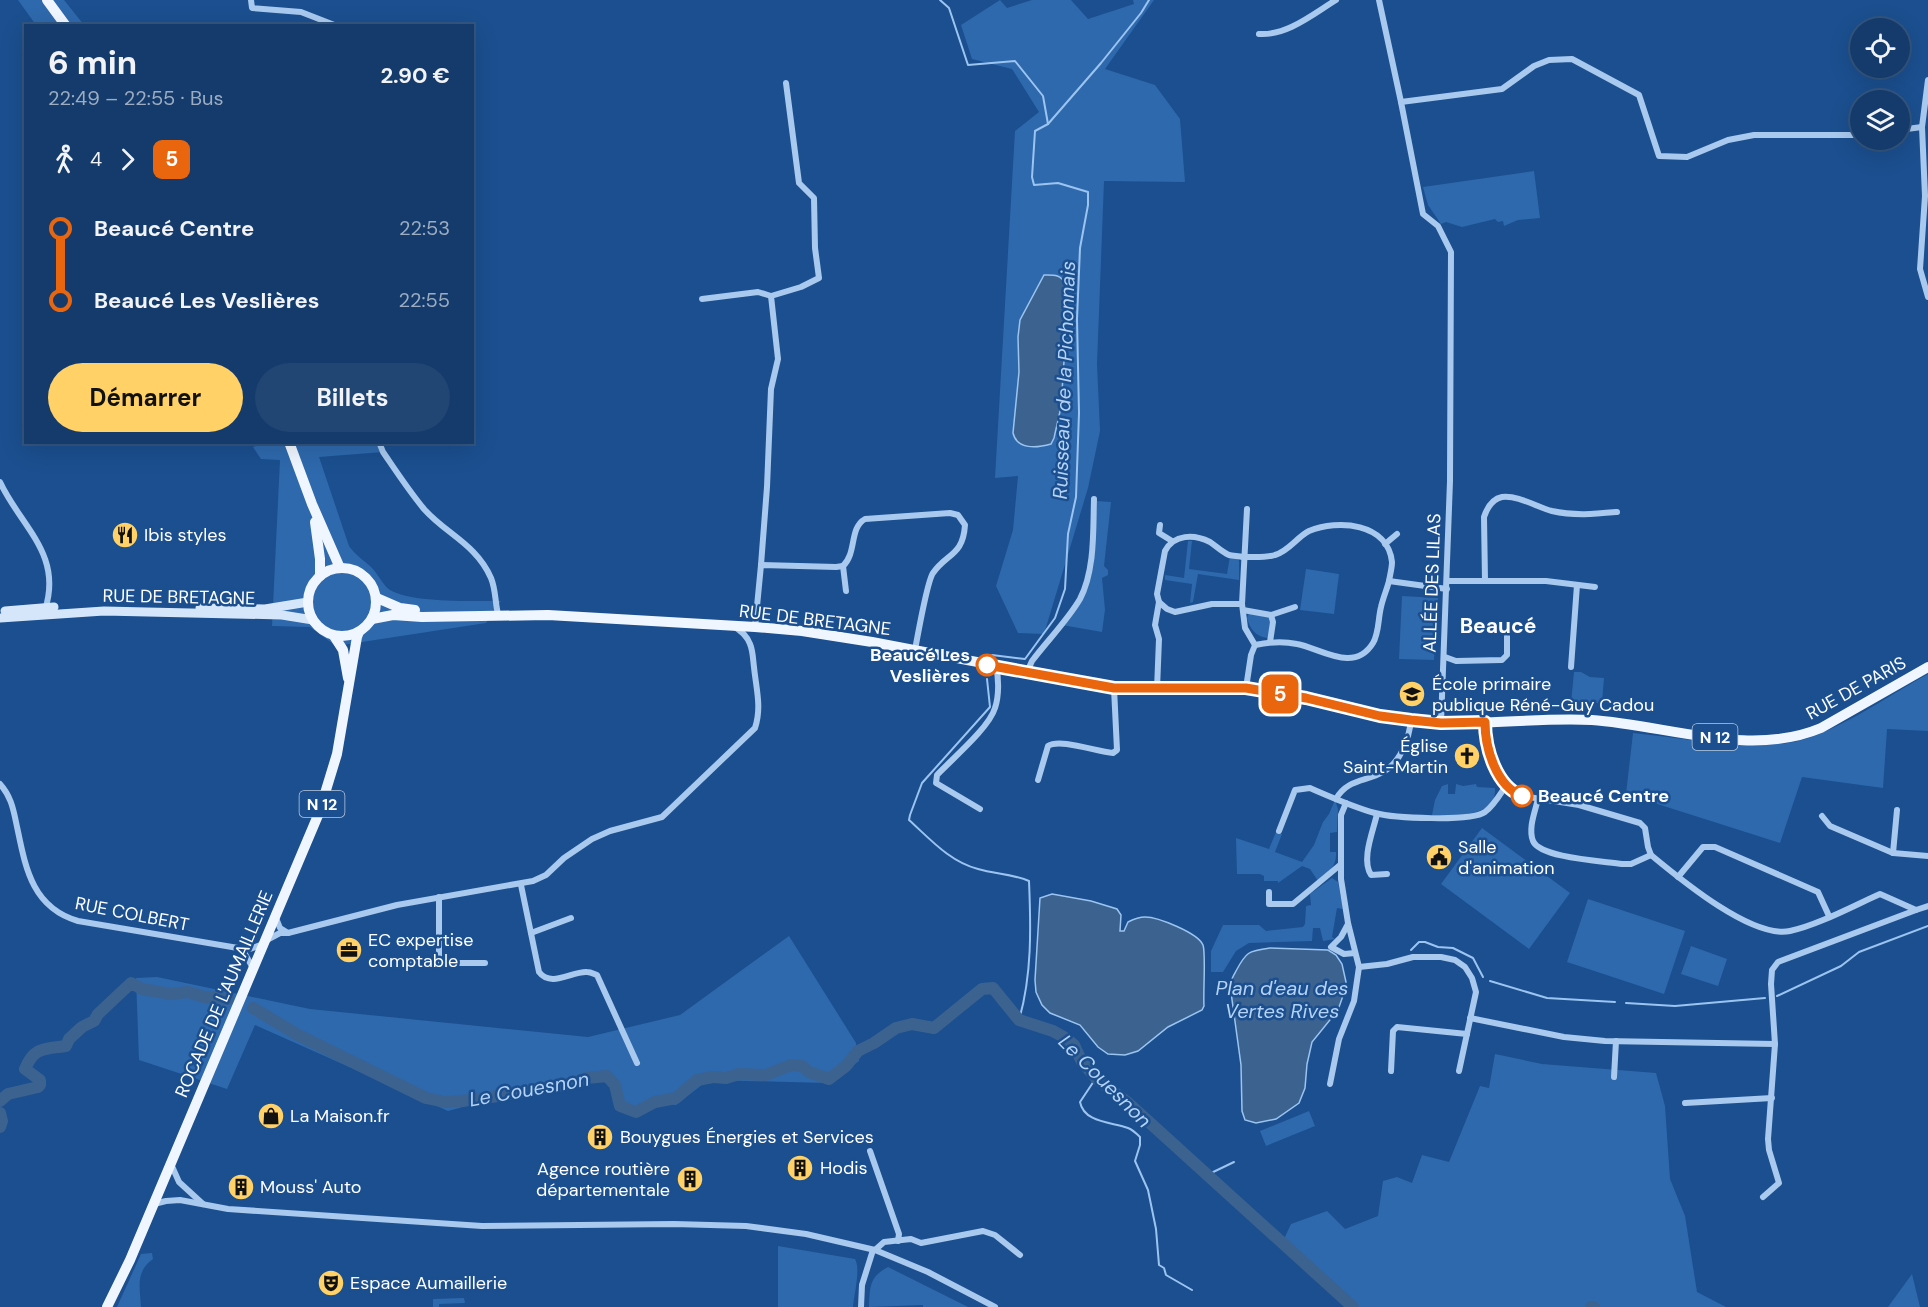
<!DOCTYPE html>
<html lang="fr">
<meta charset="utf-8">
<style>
:root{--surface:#143b6b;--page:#214673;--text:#f1f3f6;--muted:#9dadc1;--line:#33557e;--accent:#ffd166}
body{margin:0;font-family:"DM Sans",sans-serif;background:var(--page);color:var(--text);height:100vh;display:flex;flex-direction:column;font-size:22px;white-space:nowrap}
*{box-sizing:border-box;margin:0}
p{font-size:20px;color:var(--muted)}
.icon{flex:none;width:33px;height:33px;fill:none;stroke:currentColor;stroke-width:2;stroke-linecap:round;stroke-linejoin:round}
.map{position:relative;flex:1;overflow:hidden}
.panel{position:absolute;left:24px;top:24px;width:450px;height:420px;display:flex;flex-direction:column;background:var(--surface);border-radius:0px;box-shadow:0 6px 24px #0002,0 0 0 2px var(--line)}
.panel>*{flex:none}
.badge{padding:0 12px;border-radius:9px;font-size:21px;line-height:39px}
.controls{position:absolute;left:1850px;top:18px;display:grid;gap:12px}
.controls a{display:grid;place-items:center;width:60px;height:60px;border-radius:50%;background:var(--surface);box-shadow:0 6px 24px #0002,0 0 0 2px var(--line);font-size:30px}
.map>.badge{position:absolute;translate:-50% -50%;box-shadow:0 0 0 3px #fff}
.legs{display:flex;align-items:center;gap:9px;height:66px;padding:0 24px;font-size:20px}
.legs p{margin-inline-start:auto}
.head{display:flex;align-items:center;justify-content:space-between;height:102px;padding:0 24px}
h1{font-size:33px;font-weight:700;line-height:45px}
.primary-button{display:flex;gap:12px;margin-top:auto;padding:12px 24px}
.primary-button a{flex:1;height:69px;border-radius:36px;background:var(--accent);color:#111;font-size:24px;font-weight:700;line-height:69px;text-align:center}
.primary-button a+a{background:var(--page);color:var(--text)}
ul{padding:0 24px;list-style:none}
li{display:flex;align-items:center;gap:21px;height:72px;font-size:22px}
li i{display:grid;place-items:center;width:9px;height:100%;margin:0 8px;background:currentColor}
li i::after{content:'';width:15px;height:15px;margin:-8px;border:4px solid;border-radius:50%;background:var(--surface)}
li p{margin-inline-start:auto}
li:first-child i{background:linear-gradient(#0000 50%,currentColor 0)}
li:last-child i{background:linear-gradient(currentColor 50%,#0000 0)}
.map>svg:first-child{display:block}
.green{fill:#2e69ad}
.water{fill:#3c6290;stroke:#9cc4f0;stroke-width:1.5}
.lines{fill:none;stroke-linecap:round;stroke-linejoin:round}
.stream{stroke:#9cc4f0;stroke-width:2}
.river{stroke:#3c6290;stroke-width:12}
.minor{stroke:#a9c9ee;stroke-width:6}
.secondary{stroke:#d6e6fa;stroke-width:9}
.primary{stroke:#f0f6ff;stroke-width:10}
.line-1-casing{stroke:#fff;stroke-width:14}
.line-1{stroke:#e9660f;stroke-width:9}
.stop-1-dot{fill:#fff;stroke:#e9660f;stroke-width:3}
.labels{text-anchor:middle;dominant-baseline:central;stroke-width:5;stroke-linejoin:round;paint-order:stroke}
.shield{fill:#1b4f8f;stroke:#bbcadd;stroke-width:1.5}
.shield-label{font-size:16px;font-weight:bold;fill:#fff}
.poi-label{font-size:18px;fill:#fff;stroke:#1b4f8f;text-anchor:start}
.street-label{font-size:18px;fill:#fff;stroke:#1b4f8f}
.stop-label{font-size:18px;font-weight:bold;fill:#fff;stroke:#1b4f8f;text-anchor:end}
.water-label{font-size:20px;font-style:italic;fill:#b5d3f5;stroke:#1b4f8f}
.quarter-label{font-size:21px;font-weight:bold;fill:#fff;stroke:#1b4f8f}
</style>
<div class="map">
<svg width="1928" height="1307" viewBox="0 0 1928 1307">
<rect width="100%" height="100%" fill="#1b4f8f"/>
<g class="green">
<path d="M18 0H64L84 25H36Z"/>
<path d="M1000 0 1007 8 1032 0H1071L1088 19 1134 4 1133 0H1154L1105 69 1155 85 1180 119 1185 182 1104 181 1097 364 1100 431 1088 488 1044 634 1018 633 996 586 1013 530 1018 476 995 478 1015 131 1039 112 1012 69 972 59 961 25Z"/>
<path d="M1534 171 1540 218 1518 220 1504 226 1503 221 1498 222 1495 219 1462 227 1446 222 1441 224 1428 205 1423 187Z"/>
<path d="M267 442 376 443 383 452 319 457 349 546C356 556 364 560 373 569 378 575 384 586 390 590 412 603 474 601 501 601L486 623 336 646 310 627 272 626 280 460 261 459 253 447Z"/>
<path d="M1097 501 1111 502 1104 566 1108 570V575L1102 578 1105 610 1102 632 1062 625 1087 590 1093 569Z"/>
<path d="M1188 541H1192L1189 569 1227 574 1230 556 1237 558 1239 561V580L1198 574 1193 602 1190 603 1192 584 1165 580V575L1184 578Z"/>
<path d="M1306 569 1339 574 1334 614 1300 610Z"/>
<path d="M1402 596 1438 598 1434 660 1399 659Z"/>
<path d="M1249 613 1267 615 1271 619 1268 638C1256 637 1250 629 1247 618Z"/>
<path d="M1574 672H1581L1590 677 1604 678 1602 703H1571Z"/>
<path d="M1928 674V731L1887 729 1883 788 1802 777 1780 843 1626 794 1633 733C1683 738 1737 749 1788 743 1831 737 1889 695 1928 674Z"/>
<path d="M1448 784V794H1455L1456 784 1463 786 1476 784 1477 787 1495 788C1497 819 1453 815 1432 815L1435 800 1442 786Z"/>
<path d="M1335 800 1338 809 1337 832 1330 833V852H1336C1337 866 1329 872 1318 881L1310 869 1302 866 1278 883V881H1264V876L1260 874H1237L1236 838 1269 849 1276 832 1282 834 1275 852 1302 862 1314 845 1323 822 1329 814Z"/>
<path d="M1482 828 1570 893 1529 949 1441 884Z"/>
<path d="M1332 878 1338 882 1343 909 1337 908 1332 937 1335 939 1323 941 1320 928H1313L1312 941 1249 943 1236 951 1223 972H1211V951L1223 925H1259L1266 931 1303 927 1305 924 1306 906 1311 905 1310 894Z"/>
<path d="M1588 899 1685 931 1664 994 1567 962Z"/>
<path d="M789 936 856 1043 859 1061 826 1083 708 1080 676 1105 655 1103 638 1115 615 1109 612 1079 603 1077 585 1083 573 1077 448 1111 255 1025 227 1089 139 1060 136 978 157 977 310 1009 588 1037 680 1015Z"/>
<path d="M1691 946 1727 959 1718 986 1681 974Z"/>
<path d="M1495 1054 1542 1064 1656 1073 1665 1106 1670 1179 1685 1216 1697 1292 1726 1307H1353L1284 1239 1291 1224 1327 1211 1345 1229 1378 1216 1383 1181 1397 1177 1412 1183 1422 1155 1449 1162 1480 1086 1489 1088Z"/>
<path d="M1309 1111 1315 1126 1266 1146 1260 1131Z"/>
<path d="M778 1246 855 1259C861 1269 854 1294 853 1307H778Z"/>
<path d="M152 1253 153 1259C135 1272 140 1287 141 1307H117L141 1254Z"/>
<path d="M888 1267 968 1307H923V1305L869 1307C870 1287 869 1277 888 1267Z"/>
<path d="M1912 1274 1920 1307H1888Z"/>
<path d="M464 1298 465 1303 439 1304V1307H433V1299Z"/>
</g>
<g class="water">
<path d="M1044 275C1053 275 1061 274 1065 284V346L1061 407 1054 438 1051 444C1037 448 1017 450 1013 433L1019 372 1018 337 1020 320Z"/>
<path d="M1052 894 1091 901 1117 909 1121 915 1120 931H1124L1128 922C1134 919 1138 917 1145 917 1158 917 1198 933 1203 945 1206 954 1203 993 1204 1006L1202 1010 1168 1027 1138 1051 1125 1055 1108 1054 1098 1047 1080 1025 1050 1013 1042 1005 1036 992 1035 980 1040 898Z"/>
<path d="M1270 948 1328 950 1336 955 1342 964 1346 982 1345 990 1338 1010 1312 1042 1307 1064 1305 1088 1299 1103 1276 1119 1256 1123 1245 1120 1242 1111 1241 1065 1230 985C1231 979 1233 977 1236 971 1246 952 1248 951 1270 948Z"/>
</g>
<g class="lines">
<g class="stream">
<path d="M940 0 949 8 968 65 1015 61 1043 96 1048 124"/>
<path d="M989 660 992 655 1025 659 1055 618 1065 589 1068 534 1076 497 1079 413 1077 319 1080 248 1088 205V192L1058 183 1034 185 1032 177 1035 131 1048 124 1101 63 1141 13 1149 0"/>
<path d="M987 679 990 707 922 783 910 815 909 820C930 839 950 862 978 869 995 874 1013 874 1029 881 1031 928 1032 975 1019 1020"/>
<path d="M1411 950 1419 942H1425L1438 947 1453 948 1473 958 1483 977"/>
<path d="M1490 981 1547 998 1615 1002"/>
<path d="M1777 996 1841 966 1859 952 1928 926"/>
<path d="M1626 1003 1675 1006 1765 998"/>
<path d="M1096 1078 1080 1102C1084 1123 1112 1122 1128 1128 1133 1130 1136 1133 1140 1137V1145L1135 1161 1148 1190 1156 1229 1159 1265 1164 1268 1166 1275 1192 1290"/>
<path d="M1207 1175 1234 1162"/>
</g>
<g class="river">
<path d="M253 1008 298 1035 426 1098 445 1102 473 1100 569 1084 587 1078 607 1076 615 1085 620 1106 636 1112 655 1102 676 1098 697 1080 713 1077 726 1078 739 1074 766 1075 791 1065 802 1066 809 1072 829 1079 846 1066 858 1051 874 1043 896 1028 912 1024 934 1028 982 989 993 988 1019 1020 1053 1031 1067 1039 1074 1045 1082 1062 1097 1079 1127 1102 1353 1307"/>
<path d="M0 1101 8 1094 38 1087 40 1085V1080L25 1069C34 1047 44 1049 66 1046L69 1039 82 1027 94 1021 98 1014 131 983 142 989 171 994 188 992 204 997 228 999"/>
<path d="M0 1113 2 1121 0 1127"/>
<path d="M1591 1307H1594"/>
</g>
<g class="minor">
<path d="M251 0 252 8 301 12 337 26"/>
<path d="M1379 0 1401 102 1423 214 1438 226 1451 252 1450 481 1441 723"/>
<path d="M1259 34C1287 36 1313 14 1336 0"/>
<path d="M1928 80 1922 127 1925 196 1920 269 1928 297"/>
<path d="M1401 102 1502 89 1534 66 1549 60 1572 59 1639 95 1659 156 1687 157 1728 140 1754 135H1860"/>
<path d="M1899 130 1922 127"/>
<path d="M702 299 758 292 771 296"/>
<path d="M379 442 383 452C396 471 409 491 424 509 446 534 476 544 491 578 496 590 495 603 498 614"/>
<path d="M0 482C21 527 63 554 45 610"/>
<path d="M1160 525 1159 533 1172 541"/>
<path d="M1385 544 1397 534"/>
<path d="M761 565 767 487 771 389 778 359 771 296 801 287 819 278 815 248 814 198 799 183 786 83"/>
<path d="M843 566 846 591"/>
<path d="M1447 581H1546L1595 587"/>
<path d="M1485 581 1484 517C1487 508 1492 499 1502 497 1518 495 1537 507 1552 511 1574 516 1595 514 1617 512"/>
<path d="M1242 604H1212L1175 612 1167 609 1159 602 1157 594 1165 551C1174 534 1194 534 1210 542 1216 546 1222 552 1229 555 1233 556 1239 556 1243 557 1253 557 1266 558 1275 555 1289 551 1297 537 1309 531 1338 519 1388 523 1392 562 1392 568 1390 575 1389 581L1447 589"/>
<path d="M1243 610 1271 615 1273 622 1270 642"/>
<path d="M1271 615 1295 607"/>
<path d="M755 627 761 565 836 567 843 566C857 553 849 528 865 519L950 513 958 515 965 525C963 556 947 553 933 573 928 580 917 639 915 650"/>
<path d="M1255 645C1269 642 1283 641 1297 644 1320 648 1354 674 1373 643 1379 633 1378 619 1381 607 1383 598 1387 589 1389 581"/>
<path d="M1445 657 1456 661 1502 660 1507 655V635"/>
<path d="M1571 667 1577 585"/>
<path d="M1027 672 1032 661C1047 641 1067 621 1080 599 1095 570 1093 531 1094 499"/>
<path d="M1246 688 1251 655 1255 645 1245 628 1242 604 1247 509"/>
<path d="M1157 689 1159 639 1155 625 1159 602"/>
<path d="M1485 722C1485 748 1496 786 1522 796L1579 805 1640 823 1645 828 1648 847 1651 855C1680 879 1752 939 1790 931 1818 925 1853 906 1880 894L1916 910 1928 906"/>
<path d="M1038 780 1048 746C1060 738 1097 752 1113 753L1117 750 1114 688"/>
<path d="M0 784C10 795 13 807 16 822 25 864 30 907 78 921L238 948"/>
<path d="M1336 799C1347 779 1366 782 1383 772 1401 762 1409 739 1411 720"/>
<path d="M1538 799C1535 812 1528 828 1533 841 1540 858 1603 861 1622 864H1631L1651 855"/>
<path d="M980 809 936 783 937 775C952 759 989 728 995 708 999 696 999 679 996 667"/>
<path d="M1377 814C1373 832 1361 859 1371 875L1387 874"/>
<path d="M1822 816 1830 826 1893 853 1928 856"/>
<path d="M1279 831 1295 790 1310 788C1331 797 1353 807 1375 813 1393 818 1471 822 1485 812 1494 805 1499 796 1505 787"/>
<path d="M1893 853 1897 810"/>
<path d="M1678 877 1703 847H1715L1818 892 1829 916"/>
<path d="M521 885 539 972C551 988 572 971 587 972 591 972 594 974 597 975L637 1063"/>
<path d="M1269 892V904H1293L1340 865"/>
<path d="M439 897V962"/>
<path d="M1348 924 1341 937 1331 947 1344 954 1355 953"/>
<path d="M288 933 397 905 533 881 546 875 564 858 592 839 610 831 662 817 755 728C762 707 756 688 754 667 753 660 753 651 750 644 747 636 742 632 735 627"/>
<path d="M531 933 571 918"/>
<path d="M265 941 280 933H288L280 928 276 918"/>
<path d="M398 963H485"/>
<path d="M1359 967 1387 964 1413 957H1441L1455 960 1465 967 1472 978 1476 992 1459 1071"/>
<path d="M253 968 245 954 238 948 250 949 263 944"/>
<path d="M1470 1018 1564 1037 1605 1041 1775 1044"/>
<path d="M1391 1071 1393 1031 1397 1027 1467 1034"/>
<path d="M1614 1077 1616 1041"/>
<path d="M1330 1084 1339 1039 1354 1001 1359 967 1348 923 1341 879V815L1346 803"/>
<path d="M1685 1103 1772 1098"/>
<path d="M870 1151 899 1234 898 1241"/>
<path d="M171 1164 179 1182 203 1204"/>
<path d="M1763 1197 1779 1183 1769 1150 1768 1139 1775 1044 1771 984 1772 970 1778 962 1916 910"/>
<path d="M154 1204 166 1201 180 1200 228 1209 482 1226 674 1224 746 1226 806 1234 875 1250 928 1272 995 1307"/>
<path d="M875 1250 884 1242 911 1239 921 1243 983 1231 995 1235 1020 1255"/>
<path d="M861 1307 862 1285 873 1250"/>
</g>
<g class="secondary">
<path d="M200 608 265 609 308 602"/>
<path d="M5 611 54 607"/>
<path d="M0 618 104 611 282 615 313 620"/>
</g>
<g class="primary">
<path d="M47 0 66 26"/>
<path d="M289 442 312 504 340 568"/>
<path d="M315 522 320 559V576"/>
<circle cx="342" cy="602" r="34"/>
<path d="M377 598 400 608 415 610"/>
<path d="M372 619 393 615 422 617 548 615 755 627 802 631 872 642 1114 688C1161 691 1210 683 1255 689 1318 697 1378 720 1442 723 1492 725 1542 717 1592 720 1666 725 1750 758 1821 728L1928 667"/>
<path d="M334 636 343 650 348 678"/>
<path d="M107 1307 130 1260 319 813 337 754 357 637 359 632"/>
</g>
</g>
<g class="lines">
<defs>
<path id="line-1" d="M987 665 1114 688H1246L1306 698 1380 716 1411 720 1441 723 1485 722C1485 748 1496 786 1522 796"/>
</defs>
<use href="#line-1" class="line-1-casing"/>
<use href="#line-1" class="line-1"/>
</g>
<defs>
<symbol id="restaurant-disc" viewBox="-11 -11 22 22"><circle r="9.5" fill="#ffd166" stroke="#1b4f8f"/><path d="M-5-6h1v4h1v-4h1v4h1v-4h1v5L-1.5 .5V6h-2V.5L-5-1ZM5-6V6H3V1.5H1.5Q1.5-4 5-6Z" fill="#111"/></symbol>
<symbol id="school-disc" viewBox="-11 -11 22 22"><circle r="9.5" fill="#ffd166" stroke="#1b4f8f"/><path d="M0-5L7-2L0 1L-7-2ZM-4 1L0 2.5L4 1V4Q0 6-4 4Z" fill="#111"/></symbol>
<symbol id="church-disc" viewBox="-11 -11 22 22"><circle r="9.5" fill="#ffd166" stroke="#1b4f8f"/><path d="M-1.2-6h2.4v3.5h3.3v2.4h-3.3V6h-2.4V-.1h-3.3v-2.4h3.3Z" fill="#111"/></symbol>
<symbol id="civic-disc" viewBox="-11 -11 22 22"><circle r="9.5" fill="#ffd166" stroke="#1b4f8f"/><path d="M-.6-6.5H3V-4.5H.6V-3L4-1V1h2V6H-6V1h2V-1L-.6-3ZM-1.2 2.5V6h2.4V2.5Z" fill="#111"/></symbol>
<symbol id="office-disc" viewBox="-11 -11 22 22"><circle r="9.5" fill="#ffd166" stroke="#1b4f8f"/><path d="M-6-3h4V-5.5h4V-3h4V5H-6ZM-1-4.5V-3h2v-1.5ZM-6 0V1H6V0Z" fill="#111"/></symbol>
<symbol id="shop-disc" viewBox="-11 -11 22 22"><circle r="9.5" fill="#ffd166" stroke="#1b4f8f"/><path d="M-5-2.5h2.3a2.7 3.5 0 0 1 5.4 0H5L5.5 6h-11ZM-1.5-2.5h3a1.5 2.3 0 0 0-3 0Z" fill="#111"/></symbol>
<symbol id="building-disc" viewBox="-11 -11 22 22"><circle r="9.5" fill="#ffd166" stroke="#1b4f8f"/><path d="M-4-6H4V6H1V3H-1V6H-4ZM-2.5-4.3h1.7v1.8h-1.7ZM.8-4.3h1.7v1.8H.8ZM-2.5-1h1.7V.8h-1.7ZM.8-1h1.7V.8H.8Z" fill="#111"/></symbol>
<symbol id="theatre-disc" viewBox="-11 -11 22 22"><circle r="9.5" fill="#ffd166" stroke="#1b4f8f"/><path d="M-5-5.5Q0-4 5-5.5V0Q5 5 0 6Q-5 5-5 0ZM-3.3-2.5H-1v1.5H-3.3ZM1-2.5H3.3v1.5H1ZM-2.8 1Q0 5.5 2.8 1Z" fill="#111"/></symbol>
</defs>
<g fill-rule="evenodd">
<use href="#restaurant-disc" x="110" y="520" width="30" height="30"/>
<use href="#school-disc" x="1397" y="679" width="30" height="30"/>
<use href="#church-disc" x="1452" y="741" width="30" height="30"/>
<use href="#civic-disc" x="1424" y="842" width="30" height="30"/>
<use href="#office-disc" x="334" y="935" width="30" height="30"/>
<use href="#shop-disc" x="256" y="1101" width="30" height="30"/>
<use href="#building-disc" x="585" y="1122" width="30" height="30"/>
<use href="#building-disc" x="785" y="1153" width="30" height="30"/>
<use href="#building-disc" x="675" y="1164" width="30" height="30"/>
<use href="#building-disc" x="226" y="1172" width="30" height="30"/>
<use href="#theatre-disc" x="316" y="1268" width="30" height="30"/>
</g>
<g class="stop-1-dot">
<circle cx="987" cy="665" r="10"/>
<circle cx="1522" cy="796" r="10"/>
</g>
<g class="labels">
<g class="shield">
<rect x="1692.5" y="724" width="45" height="26" rx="4.5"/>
<rect x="299.5" y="791" width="45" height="26" rx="4.5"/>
</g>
<g class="shield-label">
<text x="1715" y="737">N 12</text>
<text x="322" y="804">N 12</text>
</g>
<g class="poi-label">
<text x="144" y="535">Ibis styles</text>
<text x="1432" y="684">École primaire<tspan x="1432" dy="21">publique Réné-Guy Cadou</tspan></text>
<text x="1448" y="746" text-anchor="end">Église<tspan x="1448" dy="21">Saint-Martin</tspan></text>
<text x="1458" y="847">Salle<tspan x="1458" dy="21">d'animation</tspan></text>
<text x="368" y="940">EC expertise<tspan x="368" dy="21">comptable</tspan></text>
<text x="290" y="1116">La Maison.fr</text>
<text x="620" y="1137">Bouygues Énergies et Services</text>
<text x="820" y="1168">Hodis</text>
<text x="670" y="1169" text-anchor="end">Agence routière<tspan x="670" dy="21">départementale</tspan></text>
<text x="260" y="1187">Mouss' Auto</text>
<text x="350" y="1283">Espace Aumaillerie</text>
</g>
<g class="street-label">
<text transform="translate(1432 583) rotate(-88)">ALLÉE DES LILAS</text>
<text transform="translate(179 597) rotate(1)">RUE DE BRETAGNE</text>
<text transform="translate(815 620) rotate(7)">RUE DE BRETAGNE</text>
<text transform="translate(1856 688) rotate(-29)">RUE DE PARIS</text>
<text transform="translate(132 914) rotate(11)">RUE COLBERT</text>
<text transform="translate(224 994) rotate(-67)">ROCADE DE L'AUMAILLERIE</text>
</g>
<g class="stop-label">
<text x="970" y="655">Beaucé Les<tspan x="970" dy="21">Veslières</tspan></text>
<text x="1538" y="796" text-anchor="start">Beaucé Centre</text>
</g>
<g class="water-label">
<text transform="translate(1064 380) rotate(-88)">Ruisseau de la Pichonnais</text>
<text x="1282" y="988">Plan d'eau des<tspan x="1282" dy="23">Vertes Rives</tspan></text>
<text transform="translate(1105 1081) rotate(45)">Le Couesnon</text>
<text transform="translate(529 1089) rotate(-10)">Le Couesnon</text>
</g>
<g class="quarter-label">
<text x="1498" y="626">Beaucé</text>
</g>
</g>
</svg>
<div class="controls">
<a><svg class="icon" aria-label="locate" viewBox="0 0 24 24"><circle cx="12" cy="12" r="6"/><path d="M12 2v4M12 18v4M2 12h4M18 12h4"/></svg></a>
<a><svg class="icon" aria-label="layers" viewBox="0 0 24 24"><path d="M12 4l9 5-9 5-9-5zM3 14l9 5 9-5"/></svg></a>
</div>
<b class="badge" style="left:1280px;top:694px;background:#e9660f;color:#fff">5</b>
<section class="panel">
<div class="head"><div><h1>6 min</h1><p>22:49 – 22:55 · Bus</p></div><b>2.90 €</b></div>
<div class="legs"><svg class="icon" aria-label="walk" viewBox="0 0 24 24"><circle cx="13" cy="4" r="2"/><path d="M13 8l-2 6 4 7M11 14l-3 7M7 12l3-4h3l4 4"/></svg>4<svg class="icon" aria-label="forward" viewBox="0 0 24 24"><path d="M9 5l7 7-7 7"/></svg><b class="badge" style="background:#e9660f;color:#fff">5</b></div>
<ul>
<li><i style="color:#e9660f"></i><b>Beaucé Centre</b><p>22:53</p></li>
<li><i style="color:#e9660f"></i><b>Beaucé Les Veslières</b><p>22:55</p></li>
</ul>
<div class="primary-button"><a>Démarrer</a><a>Billets</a></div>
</section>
</div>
